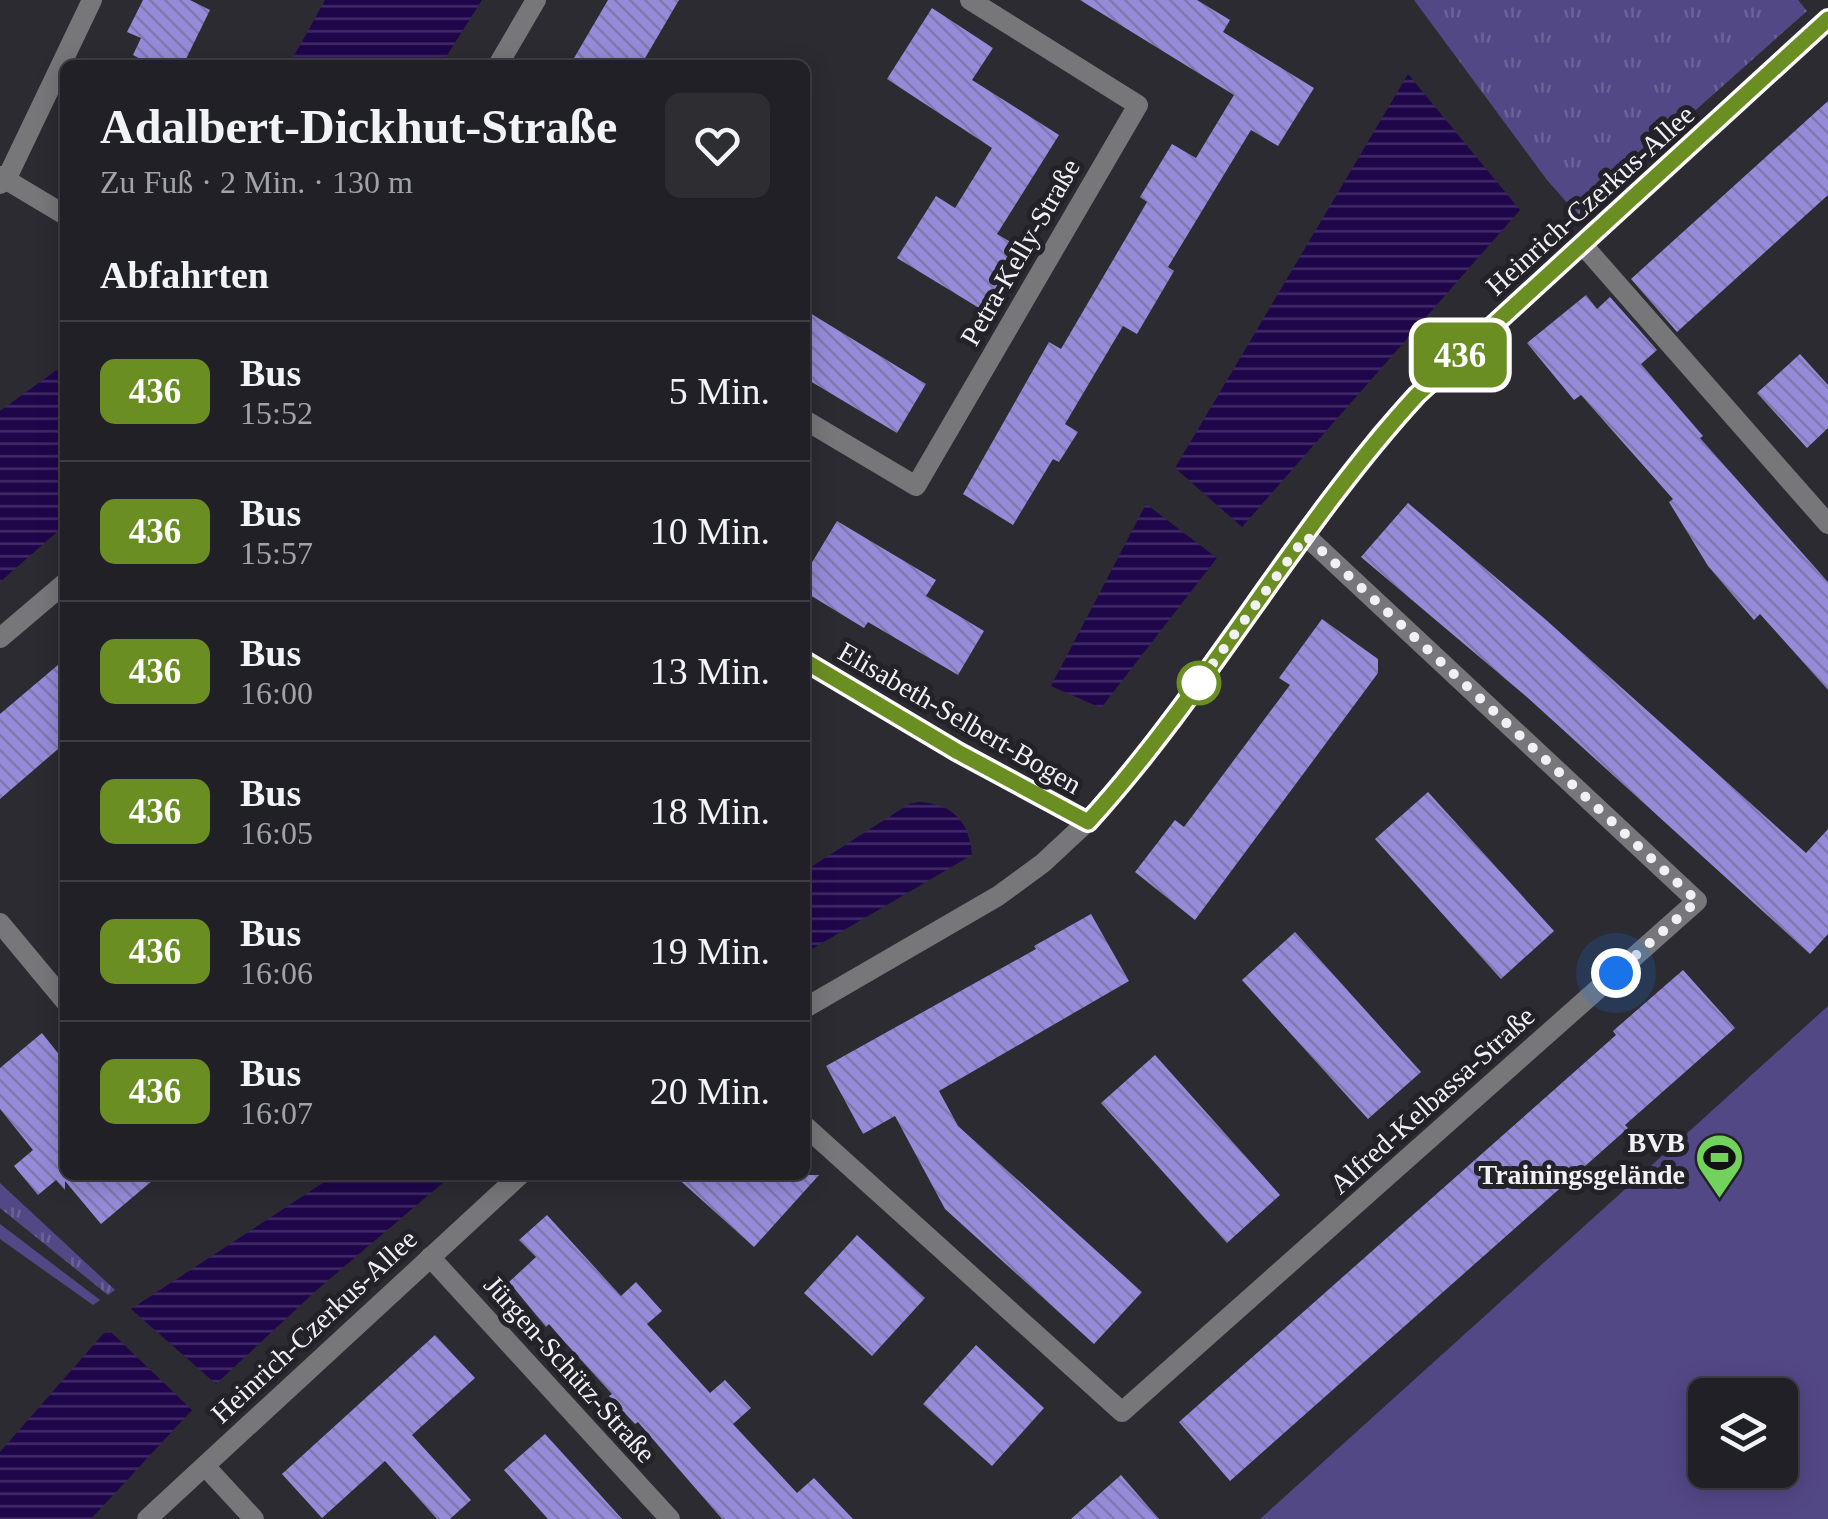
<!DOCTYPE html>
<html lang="de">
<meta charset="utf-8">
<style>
:root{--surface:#212026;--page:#2d2d32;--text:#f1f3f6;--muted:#a2a3a7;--line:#3e3e43}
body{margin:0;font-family:Georgia,serif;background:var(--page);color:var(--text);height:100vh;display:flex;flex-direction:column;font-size:38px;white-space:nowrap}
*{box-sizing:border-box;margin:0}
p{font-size:32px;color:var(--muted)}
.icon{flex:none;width:55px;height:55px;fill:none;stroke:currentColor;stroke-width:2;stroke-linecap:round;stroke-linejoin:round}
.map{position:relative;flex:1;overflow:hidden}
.drawer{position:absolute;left:60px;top:60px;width:750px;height:1120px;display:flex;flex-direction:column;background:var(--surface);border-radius:15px;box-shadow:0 5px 25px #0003,0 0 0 2px var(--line)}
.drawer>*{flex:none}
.badge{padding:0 20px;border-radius:15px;font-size:35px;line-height:65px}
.fabs{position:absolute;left:1688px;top:1378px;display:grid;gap:20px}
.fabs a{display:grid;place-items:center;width:110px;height:110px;border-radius:15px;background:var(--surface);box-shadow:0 5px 25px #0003,0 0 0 2px var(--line);font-size:50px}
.you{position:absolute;width:50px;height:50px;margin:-25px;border:8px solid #fff;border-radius:50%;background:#1a73e8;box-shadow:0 0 0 15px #1a73e833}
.map>.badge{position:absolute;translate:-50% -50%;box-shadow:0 0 0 5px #fff}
h2{padding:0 40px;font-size:38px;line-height:90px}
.round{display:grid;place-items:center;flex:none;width:105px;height:105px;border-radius:15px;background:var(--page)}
.head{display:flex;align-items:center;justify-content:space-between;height:170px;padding:0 40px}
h1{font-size:48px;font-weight:800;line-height:75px}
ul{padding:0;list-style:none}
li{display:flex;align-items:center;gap:30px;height:140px;padding:0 40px;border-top:2px solid var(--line)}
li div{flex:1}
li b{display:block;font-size:38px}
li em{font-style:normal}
li .badge{min-width:110px;font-weight:700;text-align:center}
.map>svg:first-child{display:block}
.grass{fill:url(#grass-tufts)}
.garden{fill:#534886;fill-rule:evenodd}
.water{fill:url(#water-rules)}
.building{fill:url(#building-back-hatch)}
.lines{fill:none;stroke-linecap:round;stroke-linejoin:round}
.minor{stroke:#77777a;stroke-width:20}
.line-casing{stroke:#fff;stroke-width:22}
.line{stroke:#6b8e23;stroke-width:15}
.walk{stroke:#f1f0f4;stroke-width:10;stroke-dasharray:0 18}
.stop-dot{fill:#fff;stroke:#6b8e23;stroke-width:5}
.labels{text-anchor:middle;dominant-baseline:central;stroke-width:10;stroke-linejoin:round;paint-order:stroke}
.street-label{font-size:28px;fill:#f1f0f4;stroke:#222228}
.poi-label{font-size:28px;font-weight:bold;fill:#f1f0f4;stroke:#222228;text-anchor:end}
</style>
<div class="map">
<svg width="1828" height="1519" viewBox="0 0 1828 1519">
<defs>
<pattern id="grass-tufts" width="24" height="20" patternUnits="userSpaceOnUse" patternTransform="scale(2.5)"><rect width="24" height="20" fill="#534886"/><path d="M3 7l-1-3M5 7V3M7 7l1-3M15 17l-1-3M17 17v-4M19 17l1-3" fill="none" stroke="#6c6398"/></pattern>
<pattern id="water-rules" width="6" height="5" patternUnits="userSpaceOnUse" patternTransform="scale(2.5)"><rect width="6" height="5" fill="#1f064b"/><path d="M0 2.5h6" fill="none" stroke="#402b66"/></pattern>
<pattern id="building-back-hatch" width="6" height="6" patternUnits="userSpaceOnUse" patternTransform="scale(2.5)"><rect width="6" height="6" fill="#968bd9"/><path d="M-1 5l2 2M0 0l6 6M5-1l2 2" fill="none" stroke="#7f77ae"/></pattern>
</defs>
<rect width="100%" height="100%" fill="#2c2b32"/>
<g class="grass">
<path d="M1414 0H1798L1807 11 1578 215 1547 180Z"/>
<path d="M0 1183 115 1290 108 1295 0 1208Z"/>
<path d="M0 1224 100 1300 93 1305 0 1239Z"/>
</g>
<path class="garden" d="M1828 1006V1519H1260ZM1705 1395H1780V1470H1705Z"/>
<g class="water">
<path d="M325 0H482L441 65H289Z"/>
<path d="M1408 74 1520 210 1242 527 1175 468Z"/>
<path d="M65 364V525L0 582V411Z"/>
<path d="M1146 504 1217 558 1101 708 1051 686Z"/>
<path d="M919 802C953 804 969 821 972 855L805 953V871L909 804Z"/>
<path d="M335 1175H452L318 1289 216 1384 131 1309Z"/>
<path d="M110 1331 192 1410 91 1519H0V1452L103 1334Z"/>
</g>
<g class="building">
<path d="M143 0H190L210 10 183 65H152L133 55 141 38 127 32Z"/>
<path d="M608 0H679L641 65H570Z"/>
<path d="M1080 0H1197L1230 20 1223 32 1314 88 1278 146 1251 130 1168 267 1174 271 1137 334 1123 326 1065 424 1078 432 1059 462 1053 459 1013 525 963 494 1049 342 1061 349 1147 202 1140 197 1172 144 1196 158 1234 95Z"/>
<path d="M932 8 993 48 972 80 1059 135 997 234 1021 248 984 311 897 258 936 196 955 208 992 148 887 79Z"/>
<path d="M1828 101V195L1677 332 1631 279Z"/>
<path d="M1586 295 1597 309 1610 297 1657 350 1641 364 1703 436 1700 438 1828 582V690L1760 614 1754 620 1708 566 1669 502 1673 499 1581 395 1574 400 1527 343Z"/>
<path d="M805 310 926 384 897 433 805 378Z"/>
<path d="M1800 354 1828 385V428L1807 448 1757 393Z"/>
<path d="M1408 503 1545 619 1806 853 1828 829V934L1810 954 1528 698 1361 557Z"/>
<path d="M837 521 936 580 926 596 984 631 958 675 868 622 864 628 805 592V574Z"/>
<path d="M1322 619 1378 659V673L1195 920 1135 872 1175 820 1184 827 1290 685 1279 678Z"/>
<path d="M65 659V743L0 799V714Z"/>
<path d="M1428 792 1554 931 1501 979 1375 839Z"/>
<path d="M1091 914 1129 981 939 1091 958 1126 1142 1292 1094 1344 945 1209 895 1116 863 1134 826 1066 1036 949 1034 946Z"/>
<path d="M1295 932 1421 1072 1368 1119 1242 980Z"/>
<path d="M1683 970 1735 1028 1625 1125 1628 1128 1230 1481 1179 1422 1616 1035 1613 1031Z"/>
<path d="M42 1033 65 1062V1175H159L101 1224 65 1181V1190L56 1180 38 1195 14 1166 33 1150 0 1109V1068Z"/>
<path d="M1155 1055 1280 1195 1227 1243 1101 1103Z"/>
<path d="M674 1175H819L754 1247Z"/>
<path d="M547 1215 621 1296 636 1282 662 1311 647 1324 710 1393 725 1380 751 1408 733 1424 797 1493 814 1478 853 1519H722L638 1422 635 1424 609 1396 612 1394 562 1339 549 1324 546 1327 509 1282 536 1257 519 1240Z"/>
<path d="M857 1235 925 1298 872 1356 804 1293Z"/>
<path d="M435 1335 475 1378 412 1435 471 1500 450 1519H437L385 1461 322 1518 282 1474Z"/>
<path d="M976 1345 1044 1408 992 1466 923 1404Z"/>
<path d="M545 1434 586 1479 622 1519H548L504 1470Z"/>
<path d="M1121 1475 1159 1519H1071Z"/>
</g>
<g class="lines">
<g class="minor">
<path d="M498 65 536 0"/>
<path d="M0 176 65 215"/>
<path d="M0 184 6 180 92 0"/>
<path d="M1582 244 1828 524"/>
<path d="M805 420 916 486 1138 105 970 0"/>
<path d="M0 638 65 583"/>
<path d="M805 661 958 752 1087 822"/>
<path d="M0 923 65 1001"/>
<path d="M805 1008 998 896 1043 863 1087 822 1143 759 1343 484 1380 435 1417 395 1828 19"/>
<path d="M805 1126 1122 1412 1697 901 1306 536"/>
<path d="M430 1257 670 1519"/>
<path d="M205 1466 254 1519"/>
<path d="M147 1519 520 1175"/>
</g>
</g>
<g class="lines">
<defs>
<path id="line" d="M805 661 958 752 1088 822C1209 689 1295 528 1417 395L1828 19"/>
</defs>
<use href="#line" class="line-casing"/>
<use href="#line" class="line"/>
<path class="walk" d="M1199 683 1190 695 1306 536 1697 901 1616 973"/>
</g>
<defs>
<symbol id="stadium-pin" viewBox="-11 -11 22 30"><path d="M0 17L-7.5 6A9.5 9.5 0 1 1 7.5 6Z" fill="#73d25c" stroke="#222228"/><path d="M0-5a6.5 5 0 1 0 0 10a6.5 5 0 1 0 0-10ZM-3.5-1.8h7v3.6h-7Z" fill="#111"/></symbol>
</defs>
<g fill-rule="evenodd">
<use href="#stadium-pin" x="1692" y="1130" width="55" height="75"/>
</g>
<circle class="stop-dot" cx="1199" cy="683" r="20"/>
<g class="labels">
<g class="street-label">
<text transform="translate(1590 200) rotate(-42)">Heinrich-Czerkus-Allee</text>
<text transform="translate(1020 252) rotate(-60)">Petra-Kelly-Straße</text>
<text transform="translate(960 718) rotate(30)">Elisabeth-Selbert-Bogen</text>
<text transform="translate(1432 1100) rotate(-42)">Alfred-Kelbassa-Straße</text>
<text transform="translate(314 1326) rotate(-43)">Heinrich-Czerkus-Allee</text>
<text transform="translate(570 1369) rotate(48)">Jürgen-Schütz-Straße</text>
</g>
<g class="poi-label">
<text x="1685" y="1142">BVB<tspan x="1685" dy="32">Trainingsgelände</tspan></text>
</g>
</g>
</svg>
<div class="fabs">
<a><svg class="icon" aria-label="layers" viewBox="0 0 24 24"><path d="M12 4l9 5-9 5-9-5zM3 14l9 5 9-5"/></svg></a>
</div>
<div class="you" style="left:1616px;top:973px"></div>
<b class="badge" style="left:1460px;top:355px;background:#6b8e23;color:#fff">436</b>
<section class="drawer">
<div class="head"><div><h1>Adalbert-Dickhut-Straße</h1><p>Zu Fuß · 2 Min. · 130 m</p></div><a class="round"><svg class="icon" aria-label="heart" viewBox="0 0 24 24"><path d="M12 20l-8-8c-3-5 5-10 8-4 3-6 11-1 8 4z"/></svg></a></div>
<h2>Abfahrten</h2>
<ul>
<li><span class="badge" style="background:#6b8e23;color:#fff">436</span><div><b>Bus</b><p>15:52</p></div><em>5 Min.</em></li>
<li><span class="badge" style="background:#6b8e23;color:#fff">436</span><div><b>Bus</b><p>15:57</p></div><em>10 Min.</em></li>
<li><span class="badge" style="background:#6b8e23;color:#fff">436</span><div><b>Bus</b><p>16:00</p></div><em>13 Min.</em></li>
<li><span class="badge" style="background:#6b8e23;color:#fff">436</span><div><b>Bus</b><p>16:05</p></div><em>18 Min.</em></li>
<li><span class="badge" style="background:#6b8e23;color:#fff">436</span><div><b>Bus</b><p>16:06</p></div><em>19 Min.</em></li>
<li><span class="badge" style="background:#6b8e23;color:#fff">436</span><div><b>Bus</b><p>16:07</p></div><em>20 Min.</em></li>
</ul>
</section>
</div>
